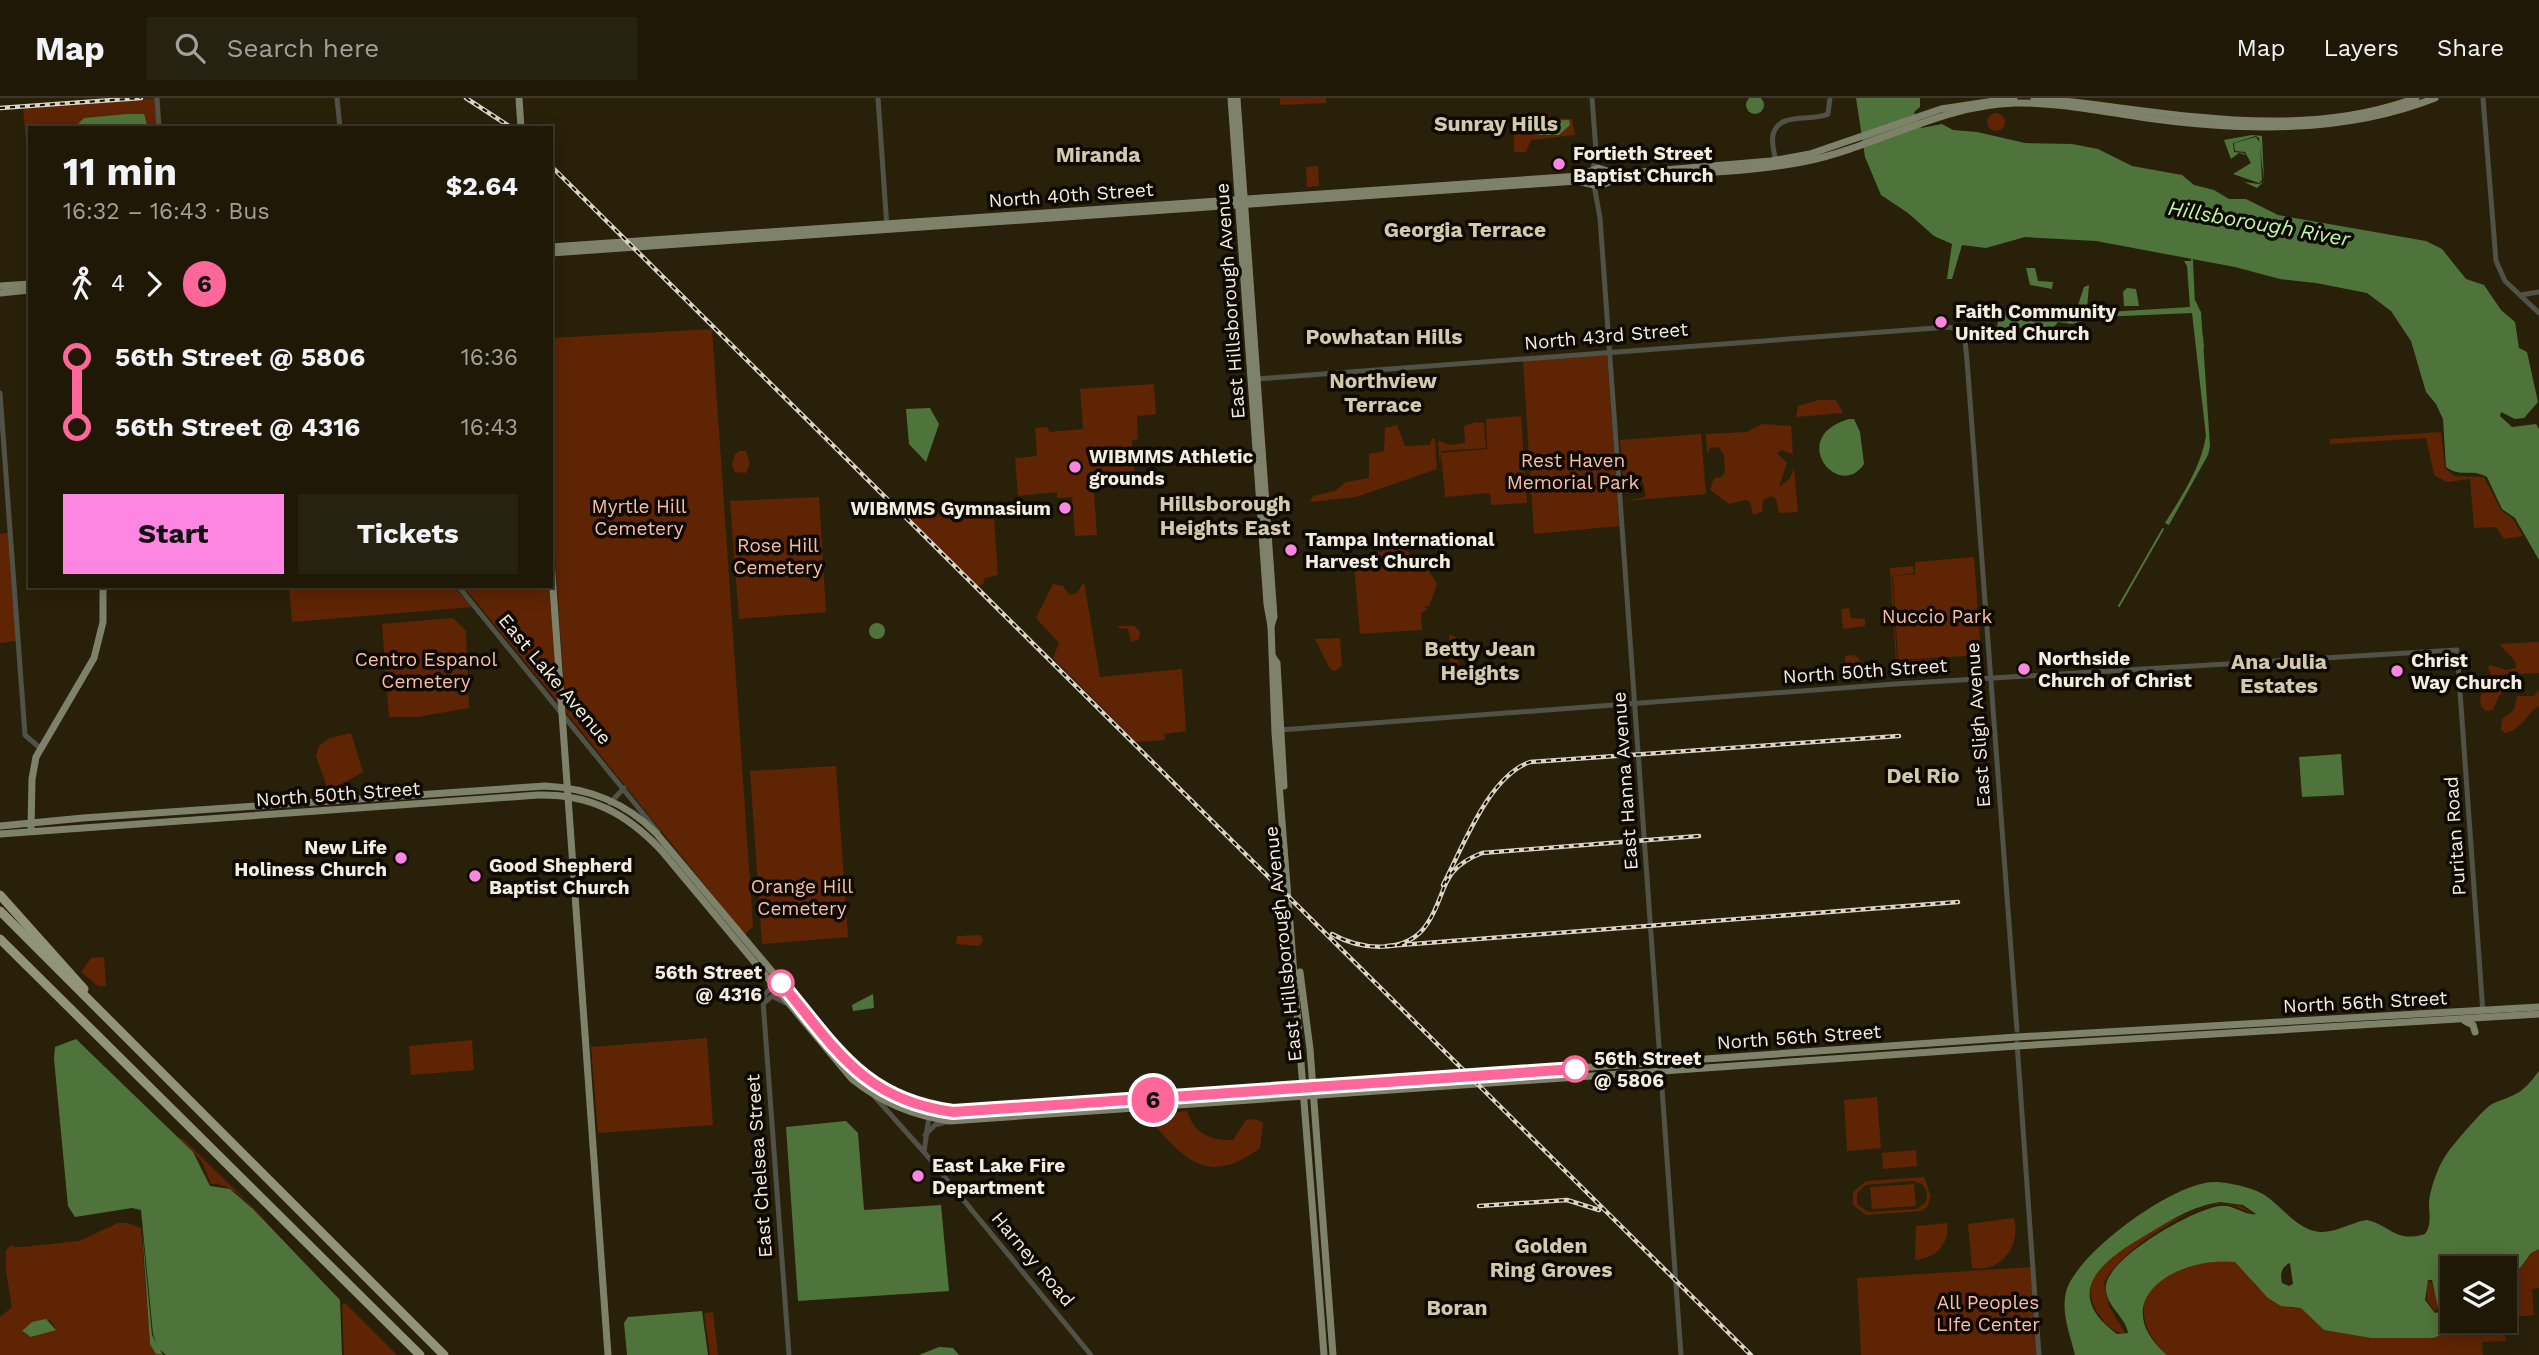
<!DOCTYPE html>
<meta charset="utf-8">
<style>
:root{--surface:#1f1807;--page:#272111;--text:#f1f3f6;--muted:#a1a09b;--line:#3c3728;--accent:#fd86e2}
body{margin:0;font-family:"Work Sans",sans-serif;background:var(--page);color:var(--text);height:100vh;display:flex;flex-direction:column;font-size:26px;white-space:nowrap}
*{box-sizing:border-box;margin:0}
p{font-size:23px;color:var(--muted)}
.icon{flex:none;width:38px;height:38px;fill:none;stroke:currentColor;stroke-width:2;stroke-linecap:round;stroke-linejoin:round}
.map{position:relative;flex:1;overflow:hidden}
.panel{position:absolute;left:28px;top:28px;width:525px;height:462px;display:flex;flex-direction:column;background:var(--surface);border-radius:0px;box-shadow:0 4px 18px #0003,0 0 0 2px var(--line)}
.panel>*{flex:none}
.badge{padding:0 14px;border-radius:23px;font-size:24px;line-height:46px}
.controls{position:absolute;left:2440px;top:1158px;display:grid;gap:14px}
.controls a{display:grid;place-items:center;width:77px;height:77px;border-radius:0px;background:var(--surface);box-shadow:0 4px 18px #0003,0 0 0 2px var(--line);font-size:35px}
.map>.badge{position:absolute;translate:-50% -50%;box-shadow:0 0 0 4px #fff}
.legs{display:flex;align-items:center;gap:10px;height:77px;padding:0 35px;font-size:23px}
.legs p{margin-inline-start:auto}
.head{display:flex;align-items:center;justify-content:space-between;height:119px;padding:0 35px}
h1{font-size:38px;font-weight:700;line-height:52px}
.primary-button{display:flex;gap:14px;margin-top:auto;padding:14px 35px}
.primary-button a{flex:1;height:80px;border-radius:0px;background:var(--accent);color:#111;font-size:28px;font-weight:700;line-height:80px;text-align:center}
.primary-button a+a{background:var(--page);color:var(--text)}
ul{padding:0 35px;list-style:none}
li{display:flex;align-items:center;gap:24px;height:70px;font-size:26px}
li i{display:grid;place-items:center;width:10px;height:100%;margin:0 9px;background:currentColor}
li i::after{content:'';width:18px;height:18px;margin:-9px;border:5px solid;border-radius:50%;background:var(--surface)}
li p{margin-inline-start:auto}
li:first-child i{background:linear-gradient(#0000 50%,currentColor 0)}
li:last-child i{background:linear-gradient(currentColor 50%,#0000 0)}
header{display:flex;align-items:center;gap:42px;box-sizing:border-box;height:98px;padding:0 35px;background:var(--surface);border-bottom:2px solid var(--line)}
header strong{font-size:33px}
nav{display:flex;gap:38px;margin-inline-start:auto;font-size:24px}
.search{width:490px;height:63px;background:var(--page);display:flex;align-items:center;gap:18px;box-sizing:border-box;padding:0 24px;border-radius:0px;color:var(--muted);font-size:26px}
.map>svg:first-child{display:block}
.green{fill:#5e2404;fill-rule:evenodd}
.water{fill:#4f743b;fill-rule:evenodd}
.lines{fill:none;stroke-linecap:round;stroke-linejoin:round}
.stream{stroke:#4f743b;stroke-width:2}
.minor{stroke:#505247;stroke-width:5}
.major{stroke:#7f826b;stroke-width:7}
.highway{stroke:#919479;stroke-width:9}
.rail-casing{stroke:#d9d4c4;stroke-width:4.5}
.rail{stroke:#0e0a03;stroke-width:2;stroke-dasharray:5;stroke-linecap:butt}
.line-1-casing{stroke:#fff;stroke-width:16}
.line-1{stroke:#f69;stroke-width:10}
.poi-dot{fill:#fd86e2;stroke:#0e0a03;stroke-width:2.5}
.stop-1-dot{fill:#fff;stroke:#f69;stroke-width:3.5}
.labels{text-anchor:middle;dominant-baseline:central;stroke-width:7;stroke-linejoin:round;paint-order:stroke}
.poi-label{font-size:19px;font-weight:bold;fill:#f3eee0;stroke:#0e0a03;text-anchor:start}
.street-label{font-size:19px;fill:#f3eee0;stroke:#0e0a03}
.park-label{font-size:19px;fill:#f9bfa6;stroke:#0e0a03}
.stop-label{font-size:19px;font-weight:bold;fill:#f3eee0;stroke:#0e0a03;text-anchor:end}
.neighbourhood-label{font-size:21px;font-weight:bold;fill:#d3c9ad;stroke:#0e0a03}
.water-label{font-size:21px;font-style:italic;fill:#bff7a2;stroke:#0e0a03}
</style>
<header>
<strong>Map</strong>
<div class="search"><svg class="icon" aria-label="search" viewBox="0 0 24 24"><circle cx="10" cy="10" r="6"/><path d="M15 15l6 6"/></svg>Search here</div>
<nav><a>Map</a><a>Layers</a><a>Share</a></nav>
</header>
<div class="map">
<svg width="2539" height="1257" viewBox="0 0 2539 1257">
<rect width="100%" height="100%" fill="#292009"/>
<g class="green">
<path d="M159 0 161 30H30V46L26 47 23 9Z"/>
<path d="M1280 0H1326V5L1280 7Z"/>
<path d="M1547 14 1552 20 1572 21 1575 37 1531 42 1526 54H1514V16Z"/>
<circle cx="1996" cy="24" r="9"/>
<path d="M1318 68 1319 88 1307 89 1306 69Z"/>
<path d="M712 231 753 828 745 837 566 614 551 403V240Z"/>
<path d="M1607 257 1619 428 1534 436 1523 263Z"/>
<path d="M1154 286 1156 316 1137 318 1138 341 1132 342 1135 379 1093 381 1097 437 1075 438 1072 399 1057 400V394L1018 398 1015 360 1037 358 1035 330 1048 329 1049 334 1083 331 1080 291Z"/>
<path d="M1819 302H1836L1843 315 1796 319 1798 308Z"/>
<path d="M1521 318 1527 405 1491 407 1490 395 1445 399 1441 355 1487 351 1486 321Z"/>
<path d="M1476 324 1484 325 1486 350 1441 353 1440 370 1438 343 1450 347 1465 345 1464 328Z"/>
<path d="M1762 326 1791 328 1793 356 1781 352 1777 355 1787 365 1779 389 1790 380 1794 369 1798 414 1779 415 1776 401 1771 398 1763 402 1762 414 1753 417 1750 404 1745 402 1729 406 1710 392 1714 380 1721 379 1725 375 1724 357 1718 349 1710 350 1707 356 1706 336 1747 334Z"/>
<path d="M1397 327 1405 348 1430 347 1432 340 1435 341 1437 371 1356 399 1310 404 1313 398 1335 393 1346 384 1369 380V356L1384 353 1385 330Z"/>
<path d="M2441 334 2445 370 2455 378 2484 379 2501 412 2513 421 2523 438 2504 441 2496 429 2474 430 2470 381 2447 384 2434 377 2426 340 2330 346V341Z"/>
<path d="M1701 336 1706 396 1624 403 1646 399 1643 384 1623 386 1620 342Z"/>
<path d="M740 353H746L750 366 746 375 735 374 732 366 735 356Z"/>
<path d="M819 399 826 514 739 521 730 403Z"/>
<path d="M993 405 998 477 985 480 983 486 978 488 912 423 909 413Z"/>
<path d="M8 435 17 543 0 545V436Z"/>
<path d="M1396 450C1414 452 1429 471 1437 486L1429 508 1423 509 1428 511 1421 515 1422 532 1360 536 1354 467C1372 460 1376 453 1396 450Z"/>
<path d="M1974 459 1981 557 1898 562 1893 478 1915 476V464Z"/>
<path d="M1913 468 1914 475 1892 478 1897 563 1941 561 1896 566 1890 470Z"/>
<path d="M1084 484 1100 579 1182 571 1186 633 1164 636 1165 642 1136 644 1053 560 1059 545 1036 520 1053 486 1063 488 1069 497 1077 495Z"/>
<path d="M289 488H453L473 509 292 524Z"/>
<path d="M463 488H551L558 604Z"/>
<path d="M1849 510 1851 520 1865 521V528L1843 531 1841 511Z"/>
<path d="M453 520 466 533 469 610 417 619H389L382 526Z"/>
<path d="M1118 528H1135L1140 534 1139 541 1131 544 1128 531 1119 530Z"/>
<path d="M1449 536 1456 539 1460 578H1451Z"/>
<path d="M1340 540 1342 568 1335 573 1330 571 1315 541Z"/>
<path d="M2539 544V575L2491 577 2488 570 2490 567 2506 572 2516 570 2515 563 2499 546Z"/>
<path d="M1855 557 1864 566 1852 570 1849 579H1846L1845 558Z"/>
<path d="M2505 579H2518L2499 598 2493 612 2486 613 2481 608 2480 598 2485 593 2500 591 2507 583Z"/>
<path d="M2539 591V608C2525 616 2524 631 2505 635L2501 632 2502 621 2514 612 2517 598H2534Z"/>
<path d="M351 635 363 674 340 687 327 689 316 658 319 648 330 640Z"/>
<path d="M836 668 848 839 762 846 750 673Z"/>
<path d="M981 837 983 843 979 848 956 846 957 838Z"/>
<path d="M104 859 106 888H98L81 874 91 860Z"/>
<path d="M707 940 713 1027 598 1035 591 949Z"/>
<path d="M472 942 474 972 411 977 409 948Z"/>
<path d="M1877 999 1881 1050 1847 1053 1844 1002Z"/>
<path d="M1187 1013C1194 1035 1210 1043 1233 1042L1246 1022 1256 1021 1263 1025 1260 1050C1210 1087 1187 1065 1152 1024L1150 1016Z"/>
<path d="M178 1039 183 1041 257 1113 266 1122C250 1109 233 1084 211 1086L201 1062Z"/>
<path d="M1916 1052 1917 1068 1883 1071 1882 1055Z"/>
<path d="M1924 1079 1931 1099 1927 1109 1921 1113 1866 1117 1853 1107V1094L1866 1083ZM1913 1083 1923 1087 1927 1094 1926 1104 1917 1111 1868 1114 1857 1106V1095L1866 1087Z"/>
<path d="M1914 1086 1916 1108 1872 1111 1870 1089Z"/>
<path d="M2220 1105 2241 1108 2253 1116C2243 1112 2233 1106 2221 1106 2188 1108 2118 1155 2104 1185L2109 1208 2125 1235C2115 1236 2106 1227 2100 1218 2094 1210 2089 1198 2091 1188 2097 1155 2190 1110 2220 1105Z"/>
<path d="M2014 1120C2021 1148 2001 1175 1972 1170L1968 1126Z"/>
<path d="M118 1125H127L141 1130 150 1246 158 1257H0V1219L12 1209 6 1173V1152L13 1146 14 1149H22L79 1143ZM50 1222 56 1231 32 1239 22 1234 32 1224Z"/>
<path d="M1947 1125C1950 1146 1936 1160 1915 1162L1916 1128Z"/>
<path d="M2539 1151V1190L2532 1191 2534 1217 2504 1220V1177L2520 1170 2531 1155Z"/>
<path d="M2222 1163 2235 1164 2246 1172 2256 1188 2291 1210H2301L2310 1215 2324 1232 2371 1240 2411 1239 2459 1223H2504L2506 1243 2482 1244 2483 1257H2167C2137 1230 2133 1193 2174 1173 2189 1166 2206 1165 2222 1163Z"/>
<path d="M2032 1169 2037 1257H1861L1857 1180Z"/>
<path d="M2431 1183 2439 1208 2435 1214 2427 1202V1185Z"/>
<path d="M345 1205 397 1257H344L342 1207Z"/>
<path d="M713 1214 718 1257H710L704 1215Z"/>
</g>
<g class="water">
<circle cx="1755" cy="7" r="9"/>
<path d="M1856 0H1920V9L1914 14 1921 30 1942 26 1953 32 1977 34 2025 45 2072 46 2098 51 2132 68 2182 77 2194 87 2214 92 2229 101H2246L2278 117 2426 143 2442 151 2466 181 2484 187 2501 212 2515 224 2519 250 2527 254 2538 304 2524 320 2515 321 2501 314 2500 318 2512 329 2536 326 2539 331V462L2515 420 2502 411 2487 379C2472 370 2461 380 2446 369L2443 321 2436 306 2426 294 2411 243 2391 213 2367 195 2316 185 2280 181 2235 169 2096 143 2025 139 1986 150 1962 147 1952 181H1947L1952 146 1934 138 1908 115 1881 97 1865 59Z"/>
<path d="M127 16H144L148 30H78V26L84 20Z"/>
<path d="M1531 18 1545 23 1569 22 1570 27 1559 37H1537L1532 31 1519 26 1528 27Z"/>
<path d="M2252 37 2262 38 2264 83 2257 90 2244 84 2259 86 2264 83 2259 40 2256 38 2233 45 2234 54 2244 55 2246 57 2239 55 2231 61 2224 42Z"/>
<path d="M2256 39 2260 45 2262 82 2259 85 2233 76 2251 65 2245 54 2235 53 2234 45Z"/>
<path d="M2184 163H2193L2195 206 2201 214 2210 348 2208 357 2169 427 2165 425C2182 398 2201 369 2206 338L2192 215 2099 219 2072 226 2058 224 2054 229 2012 230 2007 233 1997 229 2000 213 2035 208 2058 217 2190 209 2187 168Z"/>
<path d="M2026 170H2035L2038 183 2053 184 2052 191 2030 187Z"/>
<path d="M2089 187 2087 210 2083 212 2078 207 2084 189Z"/>
<path d="M2127 190 2136 191 2139 208H2124L2123 194Z"/>
<path d="M930 310 939 326 926 364 909 346 906 311Z"/>
<path d="M1849 321H1854L1860 334 1864 366C1839 404 1786 339 1849 321Z"/>
<circle cx="877" cy="533" r="8"/>
<path d="M2341 656 2344 697 2302 699 2299 659Z"/>
<path d="M873 896 874 910 853 913 852 907Z"/>
<path d="M76 941 193 1054 210 1088 230 1091 253 1111 340 1202 342 1257H166L158 1250 153 1236 141 1112 132 1110 75 1119 68 1108 54 961 55 949Z"/>
<path d="M2539 973V1151L2531 1155 2520 1170 2504 1177V1171H2452V1223H2459L2448 1234 2433 1240H2371L2324 1232 2301 1210 2281 1208 2268 1200 2235 1164C2177 1158 2104 1202 2167 1257H2075C2070 1236 2061 1216 2066 1194 2076 1155 2177 1081 2217 1084 2231 1085 2250 1089 2263 1096 2282 1108 2297 1132 2320 1134 2335 1135 2352 1124 2367 1122 2391 1128 2396 1145 2425 1136 2432 1126 2429 1117 2429 1105 2430 1090 2439 1066 2448 1054 2453 1047 2485 1009 2492 1006 2518 995 2520 998 2539 973ZM2220 1104 2243 1107 2256 1116C2245 1118 2233 1106 2220 1108 2193 1111 2110 1159 2106 1187 2104 1208 2126 1218 2128 1235L2117 1236C2060 1194 2103 1162 2146 1137 2170 1123 2192 1108 2220 1104ZM2290 1165 2293 1186 2289 1188 2282 1185C2280 1176 2281 1169 2290 1165ZM2428 1182H2432L2439 1214 2435 1215 2425 1202Z"/>
<path d="M846 1023 858 1035 864 1112 941 1107 949 1193 798 1203 786 1029Z"/>
<path d="M142 1131 152 1237 163 1257 156 1256 150 1246Z"/>
<path d="M702 1213 708 1257H627L624 1225 628 1219Z"/>
<path d="M46 1221 56 1232 31 1239 22 1233 32 1224Z"/>
<path d="M939 1249 953 1250 959 1257H919Z"/>
</g>
<g class="lines">
<g class="stream">
<path d="M2192 162V171"/>
<path d="M2195 204 2200 215"/>
<path d="M2202 238 2203 250"/>
<path d="M2119 508 2163 431"/>
</g>
<g class="minor">
<path d="M157 0 159 30"/>
<path d="M337 0 340 30"/>
<path d="M878 0 887 130"/>
<path d="M1592 0 1596 53 1593 72"/>
<path d="M2483 0 2496 163 2505 183 2539 215"/>
<path d="M1776 65C1775 56 1771 46 1773 37 1778 13 1812 24 1828 16L1830 0"/>
<path d="M1594 87 1600 120 1681 1257"/>
<path d="M2521 197 2539 194"/>
<path d="M1257 281 1949 229 1958 232 1965 242 1967 262 2017 932"/>
<path d="M0 295 25 637 40 650"/>
<path d="M458 488 658 734"/>
<path d="M1280 632 1895 586 2457 552 2483 915"/>
<path d="M610 705 624 690"/>
<path d="M776 885 765 896 763 903 789 1257"/>
<path d="M764 905 772 898 786 905"/>
<path d="M2017 945 2039 1257"/>
<path d="M875 999 924 1054"/>
<path d="M930 1011 924 1054 1091 1257"/>
<path d="M925 1037 935 1027 949 1023"/>
</g>
<g class="major">
<path d="M519 0 521 30"/>
<path d="M1231 0 1267 506 1271 528 1275 635 1324 1257"/>
<path d="M1237 0 1274 519 1271 528"/>
<path d="M2034 0C2160 11 2293 46 2416 0"/>
<path d="M551 149 1580 78 1598 70 1617 76 1771 63 1810 56 1941 11 2014 0"/>
<path d="M551 155 1577 83 1599 88 1617 81C1680 74 1745 76 1807 63 1878 48 1941 7 2015 5 2059 4 2104 14 2147 20 2242 33 2344 36 2435 0"/>
<path d="M0 188 30 186"/>
<path d="M0 195 30 192"/>
<path d="M551 462 608 1257"/>
<path d="M1273 559 1277 565 1284 688"/>
<path d="M0 728 83 720 545 688C589 690 625 704 656 735L857 975 898 1002 953 1014 2017 939 2539 909"/>
<path d="M31 730 32 681 36 659 94 560 103 524V488"/>
<path d="M0 736 538 697C590 696 626 715 661 752L852 981C882 1005 912 1017 950 1023L2017 948 2539 916"/>
<path d="M1300 874 1310 951 1333 1257"/>
<path d="M2465 923 2473 927 2475 934"/>
</g>
<g class="highway">
<path d="M0 797 84 891"/>
<path d="M0 813 444 1257"/>
<path d="M0 841 420 1257"/>
</g>
<defs>
<g id="rail">
<path d="M466 0 512 30"/>
<path d="M0 10 141 0"/>
<path d="M551 68 1751 1257"/>
<path d="M1443 787C1463 749 1488 679 1530 664L1899 638"/>
<path d="M1332 836C1360 852 1407 857 1427 826 1448 795 1438 772 1482 755L1699 738"/>
<path d="M1387 848 1958 804"/>
<path d="M1479 1108 1567 1102 1599 1112"/>
</g>
</defs>
<use href="#rail" class="rail-casing"/>
<use href="#rail" class="rail"/>
</g>
<g class="lines">
<defs>
<path id="line-1" d="M781 885C835 950 863 1002 953 1014L1575 971"/>
</defs>
<use href="#line-1" class="line-1-casing"/>
<use href="#line-1" class="line-1"/>
</g>
<g class="poi-dot">
<circle cx="1559" cy="66" r="7"/>
<circle cx="1941" cy="224" r="7"/>
<circle cx="1075" cy="369" r="7"/>
<circle cx="1065" cy="410" r="7"/>
<circle cx="1291" cy="452" r="7"/>
<circle cx="2024" cy="571" r="7"/>
<circle cx="2397" cy="573" r="7"/>
<circle cx="401" cy="760" r="7"/>
<circle cx="475" cy="778" r="7"/>
<circle cx="918" cy="1078" r="7"/>
</g>
<g class="stop-1-dot">
<circle cx="781" cy="885" r="12"/>
<circle cx="1575" cy="971" r="12"/>
</g>
<g class="labels">
<g class="poi-label">
<text x="1573" y="55">Fortieth Street<tspan x="1573" dy="22">Baptist Church</tspan></text>
<text x="1955" y="213">Faith Community<tspan x="1955" dy="22">United Church</tspan></text>
<text x="1089" y="358">WIBMMS Athletic<tspan x="1089" dy="22">grounds</tspan></text>
<text x="1051" y="410" text-anchor="end">WIBMMS Gymnasium</text>
<text x="1305" y="441">Tampa International<tspan x="1305" dy="22">Harvest Church</tspan></text>
<text x="2038" y="560">Northside<tspan x="2038" dy="22">Church of Christ</tspan></text>
<text x="2411" y="562">Christ<tspan x="2411" dy="22">Way Church</tspan></text>
<text x="387" y="749" text-anchor="end">New Life<tspan x="387" dy="22">Holiness Church</tspan></text>
<text x="489" y="767">Good Shepherd<tspan x="489" dy="22">Baptist Church</tspan></text>
<text x="932" y="1067">East Lake Fire<tspan x="932" dy="22">Department</tspan></text>
</g>
<g class="street-label">
<text transform="translate(1071 97) rotate(-4)">North 40th Street</text>
<text transform="translate(1230 203) rotate(-94)">East Hillsborough Avenue</text>
<text transform="translate(1606 238) rotate(-5)">North 43rd Street</text>
<text transform="translate(1865 573) rotate(-4)">North 50th Street</text>
<text transform="translate(555 581) rotate(50)">East Lake Avenue</text>
<text transform="translate(1978 627) rotate(-94)">East Sligh Avenue</text>
<text transform="translate(1625 683) rotate(-94)">East Hanna Avenue</text>
<text transform="translate(338 696) rotate(-4)">North 50th Street</text>
<text transform="translate(2455 738) rotate(-94)">Puritan Road</text>
<text transform="translate(1283 846) rotate(-96)">East Hillsborough Avenue</text>
<text transform="translate(2365 904) rotate(-3)">North 56th Street</text>
<text transform="translate(1799 939) rotate(-4)">North 56th Street</text>
<text transform="translate(759 1068) rotate(-94)">East Chelsea Street</text>
<text transform="translate(1033 1161) rotate(50)">Harney Road</text>
</g>
<g class="park-label">
<text x="1573" y="362">Rest Haven<tspan x="1573" dy="22">Memorial Park</tspan></text>
<text x="639" y="408">Myrtle Hill<tspan x="639" dy="22">Cemetery</tspan></text>
<text x="778" y="447">Rose Hill<tspan x="778" dy="22">Cemetery</tspan></text>
<text x="1937" y="518">Nuccio Park</text>
<text x="426" y="561">Centro Espanol<tspan x="426" dy="22">Cemetery</tspan></text>
<text x="802" y="788">Orange Hill<tspan x="802" dy="22">Cemetery</tspan></text>
<text x="1988" y="1204">All Peoples<tspan x="1988" dy="22">LIfe Center</tspan></text>
</g>
<g class="stop-label">
<text x="762" y="874">56th Street<tspan x="762" dy="22">@ 4316</tspan></text>
<text x="1594" y="960" text-anchor="start">56th Street<tspan x="1594" dy="22">@ 5806</tspan></text>
</g>
<g class="neighbourhood-label">
<text x="1496" y="25">Sunray Hills</text>
<text x="1098" y="56">Miranda</text>
<text x="1465" y="131">Georgia Terrace</text>
<text x="1384" y="238">Powhatan Hills</text>
<text x="1383" y="282">Northview<tspan x="1383" dy="24">Terrace</tspan></text>
<text x="1225" y="405">Hillsborough<tspan x="1225" dy="24">Heights East</tspan></text>
<text x="1480" y="550">Betty Jean<tspan x="1480" dy="24">Heights</tspan></text>
<text x="2279" y="563">Ana Julia<tspan x="2279" dy="24">Estates</tspan></text>
<text x="1923" y="677">Del Rio</text>
<text x="1551" y="1147">Golden<tspan x="1551" dy="24">Ring Groves</tspan></text>
<text x="1457" y="1209">Boran</text>
</g>
<g class="water-label">
<text transform="translate(2259 125) rotate(10)">Hillsborough River</text>
</g>
</g>
</svg>
<div class="controls">
<a><svg class="icon" aria-label="layers" viewBox="0 0 24 24"><path d="M12 4l9 5-9 5-9-5zM3 14l9 5 9-5"/></svg></a>
</div>
<b class="badge" style="left:1153px;top:1002px;background:#f69;color:#111">6</b>
<section class="panel">
<div class="head"><div><h1>11 min</h1><p>16:32 – 16:43 · Bus</p></div><b>$2.64</b></div>
<div class="legs"><svg class="icon" aria-label="walk" viewBox="0 0 24 24"><circle cx="13" cy="4" r="2"/><path d="M13 8l-2 6 4 7M11 14l-3 7M7 12l3-4h3l4 4"/></svg>4<svg class="icon" aria-label="forward" viewBox="0 0 24 24"><path d="M9 5l7 7-7 7"/></svg><b class="badge" style="background:#f69;color:#111">6</b></div>
<ul>
<li><i style="color:#f69"></i><b>56th Street @ 5806</b><p>16:36</p></li>
<li><i style="color:#f69"></i><b>56th Street @ 4316</b><p>16:43</p></li>
</ul>
<div class="primary-button"><a>Start</a><a>Tickets</a></div>
</section>
</div>
